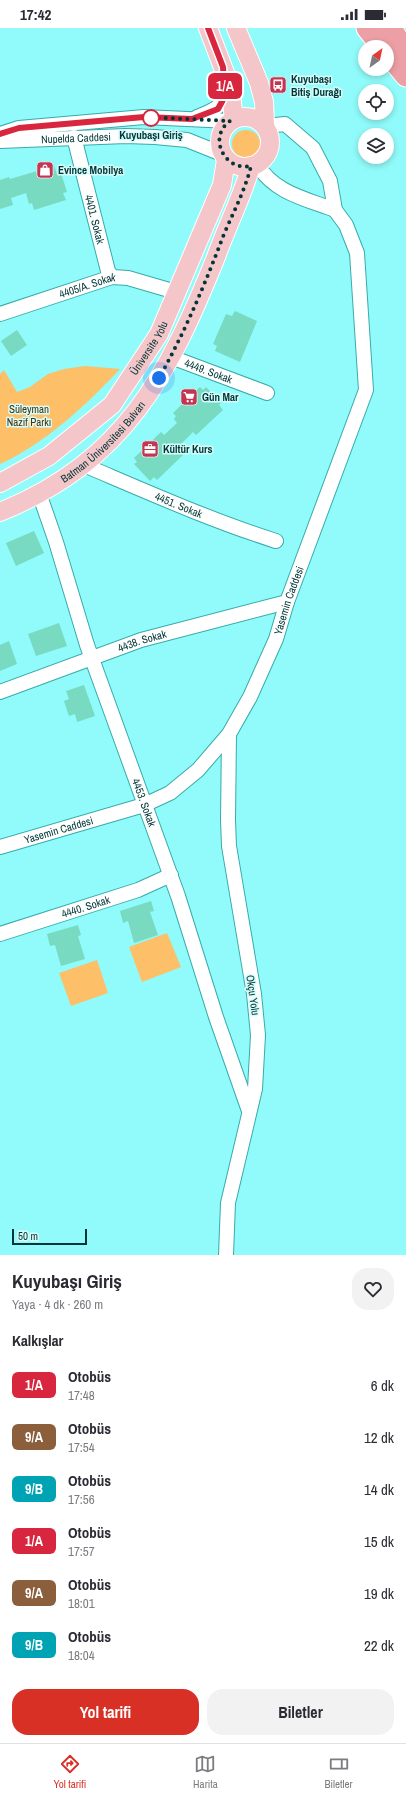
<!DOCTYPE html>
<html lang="tr">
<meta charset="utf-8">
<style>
:root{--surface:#fff;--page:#f2f2f3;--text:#2b2b33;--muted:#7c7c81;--line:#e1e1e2;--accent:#d93025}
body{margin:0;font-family:"Archivo Narrow",sans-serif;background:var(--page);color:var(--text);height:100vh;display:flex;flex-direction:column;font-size:15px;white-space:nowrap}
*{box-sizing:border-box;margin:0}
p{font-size:13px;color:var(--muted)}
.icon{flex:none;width:22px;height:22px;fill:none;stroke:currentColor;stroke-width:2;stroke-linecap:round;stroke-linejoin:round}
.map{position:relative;height:1227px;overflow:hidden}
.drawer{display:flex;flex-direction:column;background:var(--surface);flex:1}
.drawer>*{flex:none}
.badge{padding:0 8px;border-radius:6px;font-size:14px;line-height:26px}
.needle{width:26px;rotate:33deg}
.controls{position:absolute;left:358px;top:12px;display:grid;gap:8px}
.controls a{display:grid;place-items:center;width:36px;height:36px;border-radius:50%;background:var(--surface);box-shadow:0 2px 6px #0003;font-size:20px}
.scale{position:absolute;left:12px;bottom:10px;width:75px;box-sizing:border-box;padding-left:4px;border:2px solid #023636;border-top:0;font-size:11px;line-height:14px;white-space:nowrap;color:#023636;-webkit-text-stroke:3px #d5fcfb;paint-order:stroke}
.you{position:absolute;width:20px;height:20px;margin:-10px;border:3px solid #fff;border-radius:50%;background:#1a73e8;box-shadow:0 0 0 6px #1a73e833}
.map>.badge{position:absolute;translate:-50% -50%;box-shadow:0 0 0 2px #fff}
h2{padding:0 12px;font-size:15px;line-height:36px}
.round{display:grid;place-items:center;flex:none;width:42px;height:42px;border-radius:16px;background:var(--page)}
.head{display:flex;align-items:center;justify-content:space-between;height:68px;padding:0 12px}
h1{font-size:19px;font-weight:700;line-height:30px}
.primary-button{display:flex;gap:8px;margin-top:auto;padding:8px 12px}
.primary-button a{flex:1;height:46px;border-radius:16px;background:var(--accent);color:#fff;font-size:16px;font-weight:700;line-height:46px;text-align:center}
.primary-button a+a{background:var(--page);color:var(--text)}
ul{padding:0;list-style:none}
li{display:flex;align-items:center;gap:12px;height:52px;padding:0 12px}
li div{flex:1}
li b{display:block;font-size:15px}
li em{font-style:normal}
li .badge{min-width:44px;font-weight:700;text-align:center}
.status{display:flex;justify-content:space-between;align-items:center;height:28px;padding:0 20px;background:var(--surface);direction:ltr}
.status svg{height:11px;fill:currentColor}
.menu{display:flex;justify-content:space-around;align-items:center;height:56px;border-top:1px solid var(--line);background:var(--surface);font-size:11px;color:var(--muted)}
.menu a{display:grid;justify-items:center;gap:2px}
.menu .on{color:var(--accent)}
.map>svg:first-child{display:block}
.green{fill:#fdbf67}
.building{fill:#78dac0}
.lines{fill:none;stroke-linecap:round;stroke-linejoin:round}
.minor-casing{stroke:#38abaa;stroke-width:16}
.major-casing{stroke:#fff;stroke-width:20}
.highway-casing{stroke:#fff;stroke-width:23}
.minor{stroke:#fff;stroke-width:14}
.major{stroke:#f4c5c9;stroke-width:18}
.highway{stroke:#ec9fa5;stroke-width:21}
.line-casing{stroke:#fff;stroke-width:9}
.line{stroke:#d7263d;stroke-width:6}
.walk{stroke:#023636;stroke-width:4;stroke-dasharray:0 7.2}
.stop-dot{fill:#fff;stroke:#d7263d;stroke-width:2}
.labels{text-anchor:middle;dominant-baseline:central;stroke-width:3;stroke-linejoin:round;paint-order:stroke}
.poi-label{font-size:11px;font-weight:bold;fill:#023636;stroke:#d5fcfb;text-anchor:start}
.stop-label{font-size:11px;font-weight:bold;fill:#023636;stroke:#d5fcfb}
.street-label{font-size:11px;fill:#023636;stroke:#d5fcfb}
.park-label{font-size:11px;fill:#4c3103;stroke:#d5fcfb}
</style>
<div class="status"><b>17:42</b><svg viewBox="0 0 49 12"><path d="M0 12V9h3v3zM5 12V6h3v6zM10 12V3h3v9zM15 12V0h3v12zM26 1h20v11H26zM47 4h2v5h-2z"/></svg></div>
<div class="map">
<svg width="406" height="1227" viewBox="0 0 406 1227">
<rect width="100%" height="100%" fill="#90fbfa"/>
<g class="green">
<circle cx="246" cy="116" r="14"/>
<path d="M85 338 120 341C85 378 46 415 0 436V346L4 342 17 364 30 359 48 346 64 341Z"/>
<path d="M167 905 181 939 142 954 129 919Z"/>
<path d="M97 932 108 965 71 978 59 945Z"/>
</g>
<g class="building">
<path d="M54 138 57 146 61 145 67 164 63 165 66 172 34 182 32 175 29 176 26 165 11 170 13 177 0 181V152L9 149 10 151Z"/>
<path d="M235 283 257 293 240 334 215 323 217 318 213 316 226 286 232 288Z"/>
<path d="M17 302 27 317 11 328 1 313Z"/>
<path d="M200 359 203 362 206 359 221 375 219 377 223 382 196 407 193 404 180 417 182 420 179 423 183 427 157 452 154 449 150 453 134 436 137 434 134 430 161 404 164 407 177 395 174 391 176 388 173 385Z"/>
<path d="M34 503 44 525 16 538 6 515Z"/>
<path d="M59 595 67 618 36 628 28 606Z"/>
<path d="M9 613 17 636 0 643V617Z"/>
<path d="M84 657 95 688 77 694 75 686 69 688 64 673 69 671 66 663Z"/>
<path d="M151 873 154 883 150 884 158 907 134 915 128 893 123 895 120 883Z"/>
<path d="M78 897 81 907 78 908 85 931 61 938 55 917 50 918 47 906Z"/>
</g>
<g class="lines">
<defs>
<g id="minor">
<path d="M197 89C217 81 227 78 225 53"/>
<path d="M0 106 19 100 144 89 230 93"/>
<path id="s1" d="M74 109 108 243 112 249"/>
<path id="s2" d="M0 113 126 108 155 109 187 112 222 126"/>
<path d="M257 136C274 165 306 171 335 182"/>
<path id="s3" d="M0 286 112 249 128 250 176 264"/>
<path id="s4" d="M171 329 267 365"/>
<path id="s5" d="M86 434 91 440C152 466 213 493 276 513"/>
<path id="s6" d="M39 465 56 514 87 617 178 868 216 989 249 1083"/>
<path id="s7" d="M0 664 141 612 287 574"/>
<path id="s8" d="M0 819 144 777 170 765 198 742 229 706 250 669 276 611 287 574 366 362 357 225 346 197 335 182 330 153 313 120 285 96 265 98"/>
<path id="s9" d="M0 906 138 862 171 847"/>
<path d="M226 1227 228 1175 255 1061 258 1007 254 966 229 818 228 792 229 706"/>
</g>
<g id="major">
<path d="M208 0 230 58 234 91"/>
<path d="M236 0 259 55 264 74 265 98"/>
<circle cx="245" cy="114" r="25"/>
<path id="s10" d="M0 455 49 428 112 377 159 306 222 157 226 132"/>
<path id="s11" d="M0 484C125 433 168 348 216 229 227 198 242 169 251 138"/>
</g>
<g id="highway">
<path d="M367 0 382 19"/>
<path d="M391 0 406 25"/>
<path d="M387 25 406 48"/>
</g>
</defs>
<use href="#minor" class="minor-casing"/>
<use href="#major" class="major-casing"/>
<use href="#highway" class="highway-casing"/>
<use href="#minor" class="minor"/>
<use href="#major" class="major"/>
<use href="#highway" class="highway"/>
</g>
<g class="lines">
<defs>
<path id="line" d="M0 106 19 100 144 89 192 91 218 81 225 68 223 39 208 0"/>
</defs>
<use href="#line" class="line-casing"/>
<use href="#line" class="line"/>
<path class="walk" d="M151 90 144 89 230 93C207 109 225 144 251 138 245 162 234 183 224 206 205 256 185 304 159 350"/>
</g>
<defs>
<symbol id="bus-square" viewBox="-11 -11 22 22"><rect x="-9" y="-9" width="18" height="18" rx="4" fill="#c53551" stroke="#d5fcfb"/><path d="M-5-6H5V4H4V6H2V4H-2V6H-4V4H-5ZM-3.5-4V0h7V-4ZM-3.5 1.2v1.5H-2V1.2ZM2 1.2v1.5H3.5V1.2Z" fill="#fff"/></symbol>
<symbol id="shop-square" viewBox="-11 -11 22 22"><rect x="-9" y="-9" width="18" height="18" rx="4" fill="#c53551" stroke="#d5fcfb"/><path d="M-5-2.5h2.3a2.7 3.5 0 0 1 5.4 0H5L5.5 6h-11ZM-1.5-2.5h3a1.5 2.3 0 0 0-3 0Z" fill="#fff"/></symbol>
<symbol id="supermarket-square" viewBox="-11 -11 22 22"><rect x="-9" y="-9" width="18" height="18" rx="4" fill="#c53551" stroke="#d5fcfb"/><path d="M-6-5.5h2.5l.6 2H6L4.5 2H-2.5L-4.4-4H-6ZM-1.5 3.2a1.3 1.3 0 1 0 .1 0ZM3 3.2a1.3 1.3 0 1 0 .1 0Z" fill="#fff"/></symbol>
<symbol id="office-square" viewBox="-11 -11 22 22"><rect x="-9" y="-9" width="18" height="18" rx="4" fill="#c53551" stroke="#d5fcfb"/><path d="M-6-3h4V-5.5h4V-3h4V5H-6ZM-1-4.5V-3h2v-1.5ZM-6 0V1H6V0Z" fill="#fff"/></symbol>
</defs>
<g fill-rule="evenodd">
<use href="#bus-square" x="268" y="47" width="20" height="20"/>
<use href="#shop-square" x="35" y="132" width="20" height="20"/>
<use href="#supermarket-square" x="179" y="359" width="20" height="20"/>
<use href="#office-square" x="140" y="411" width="20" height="20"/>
</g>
<circle class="stop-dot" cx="151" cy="90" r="8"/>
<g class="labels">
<g class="poi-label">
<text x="291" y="51">Kuyubaşı<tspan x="291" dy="13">Bitiş Durağı</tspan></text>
<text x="58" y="142">Evince Mobilya</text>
<text x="202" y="369">Gün Mar</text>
<text x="163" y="421">Kültür Kurs</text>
</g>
<g class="stop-label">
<text x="151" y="107">Kuyubaşı Giriş</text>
</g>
<g class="street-label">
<text stroke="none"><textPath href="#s2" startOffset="76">Nupelda Caddesi</textPath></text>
<text stroke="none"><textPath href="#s1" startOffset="85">4401. Sokak</textPath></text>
<text stroke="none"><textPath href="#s3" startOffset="92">4405/A. Sokak</textPath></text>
<text stroke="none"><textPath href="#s10" startOffset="205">Üniversite Yolu</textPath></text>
<text stroke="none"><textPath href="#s4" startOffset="40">4449. Sokak</textPath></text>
<text stroke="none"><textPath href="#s11" startOffset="126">Batman Üniversitesi Bulvarı</textPath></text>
<text stroke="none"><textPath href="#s5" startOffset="103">4451. Sokak</textPath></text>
<text stroke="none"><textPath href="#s8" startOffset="409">Yasemin Caddesi</textPath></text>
<text stroke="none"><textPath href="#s7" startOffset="151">4438. Sokak</textPath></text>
<text stroke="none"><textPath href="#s6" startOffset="327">4453. Sokak</textPath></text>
<text stroke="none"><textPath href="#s8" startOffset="61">Yasemin Caddesi</textPath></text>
<text stroke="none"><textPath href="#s9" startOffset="90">4440. Sokak</textPath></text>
<text transform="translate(253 967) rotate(82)">Okçu Yolu</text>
</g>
<g class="park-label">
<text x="29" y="381">Süleyman<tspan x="29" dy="13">Nazif Parkı</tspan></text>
</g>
</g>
</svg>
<div class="controls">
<a><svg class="needle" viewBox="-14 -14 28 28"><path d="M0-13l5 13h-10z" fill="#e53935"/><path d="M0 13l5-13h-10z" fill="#7c7c81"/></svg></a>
<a><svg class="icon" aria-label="locate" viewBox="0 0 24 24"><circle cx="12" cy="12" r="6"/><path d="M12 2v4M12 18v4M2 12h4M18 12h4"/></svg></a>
<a><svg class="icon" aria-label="layers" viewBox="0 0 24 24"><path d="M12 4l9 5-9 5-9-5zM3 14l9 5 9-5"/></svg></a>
</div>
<div class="scale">50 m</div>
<div class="you" style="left:159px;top:350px"></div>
<b class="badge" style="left:225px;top:58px;background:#d7263d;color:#fff">1/A</b>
</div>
<section class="drawer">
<div class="head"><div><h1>Kuyubaşı Giriş</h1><p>Yaya · 4 dk · 260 m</p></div><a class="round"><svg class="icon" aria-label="heart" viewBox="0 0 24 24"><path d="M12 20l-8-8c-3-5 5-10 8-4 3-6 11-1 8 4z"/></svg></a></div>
<h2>Kalkışlar</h2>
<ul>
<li><span class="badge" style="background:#d7263d;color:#fff">1/A</span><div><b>Otobüs</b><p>17:48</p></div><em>6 dk</em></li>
<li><span class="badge" style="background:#8b5e3c;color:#fff">9/A</span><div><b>Otobüs</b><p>17:54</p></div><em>12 dk</em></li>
<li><span class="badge" style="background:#00a3b4;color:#fff">9/B</span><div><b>Otobüs</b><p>17:56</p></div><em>14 dk</em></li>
<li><span class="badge" style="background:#d7263d;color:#fff">1/A</span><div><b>Otobüs</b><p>17:57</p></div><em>15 dk</em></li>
<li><span class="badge" style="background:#8b5e3c;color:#fff">9/A</span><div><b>Otobüs</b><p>18:01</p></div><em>19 dk</em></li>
<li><span class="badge" style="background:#00a3b4;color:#fff">9/B</span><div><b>Otobüs</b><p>18:04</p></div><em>22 dk</em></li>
</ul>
<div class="primary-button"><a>Yol tarifi</a><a>Biletler</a></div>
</section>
<nav class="menu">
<a class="on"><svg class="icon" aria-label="directions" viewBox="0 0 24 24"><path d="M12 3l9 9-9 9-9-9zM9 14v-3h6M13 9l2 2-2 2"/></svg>Yol tarifi</a>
<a><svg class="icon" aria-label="map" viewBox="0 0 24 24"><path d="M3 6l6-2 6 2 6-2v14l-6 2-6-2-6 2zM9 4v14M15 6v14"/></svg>Harita</a>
<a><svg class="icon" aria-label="tickets" viewBox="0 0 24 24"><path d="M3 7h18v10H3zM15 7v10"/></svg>Biletler</a>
</nav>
